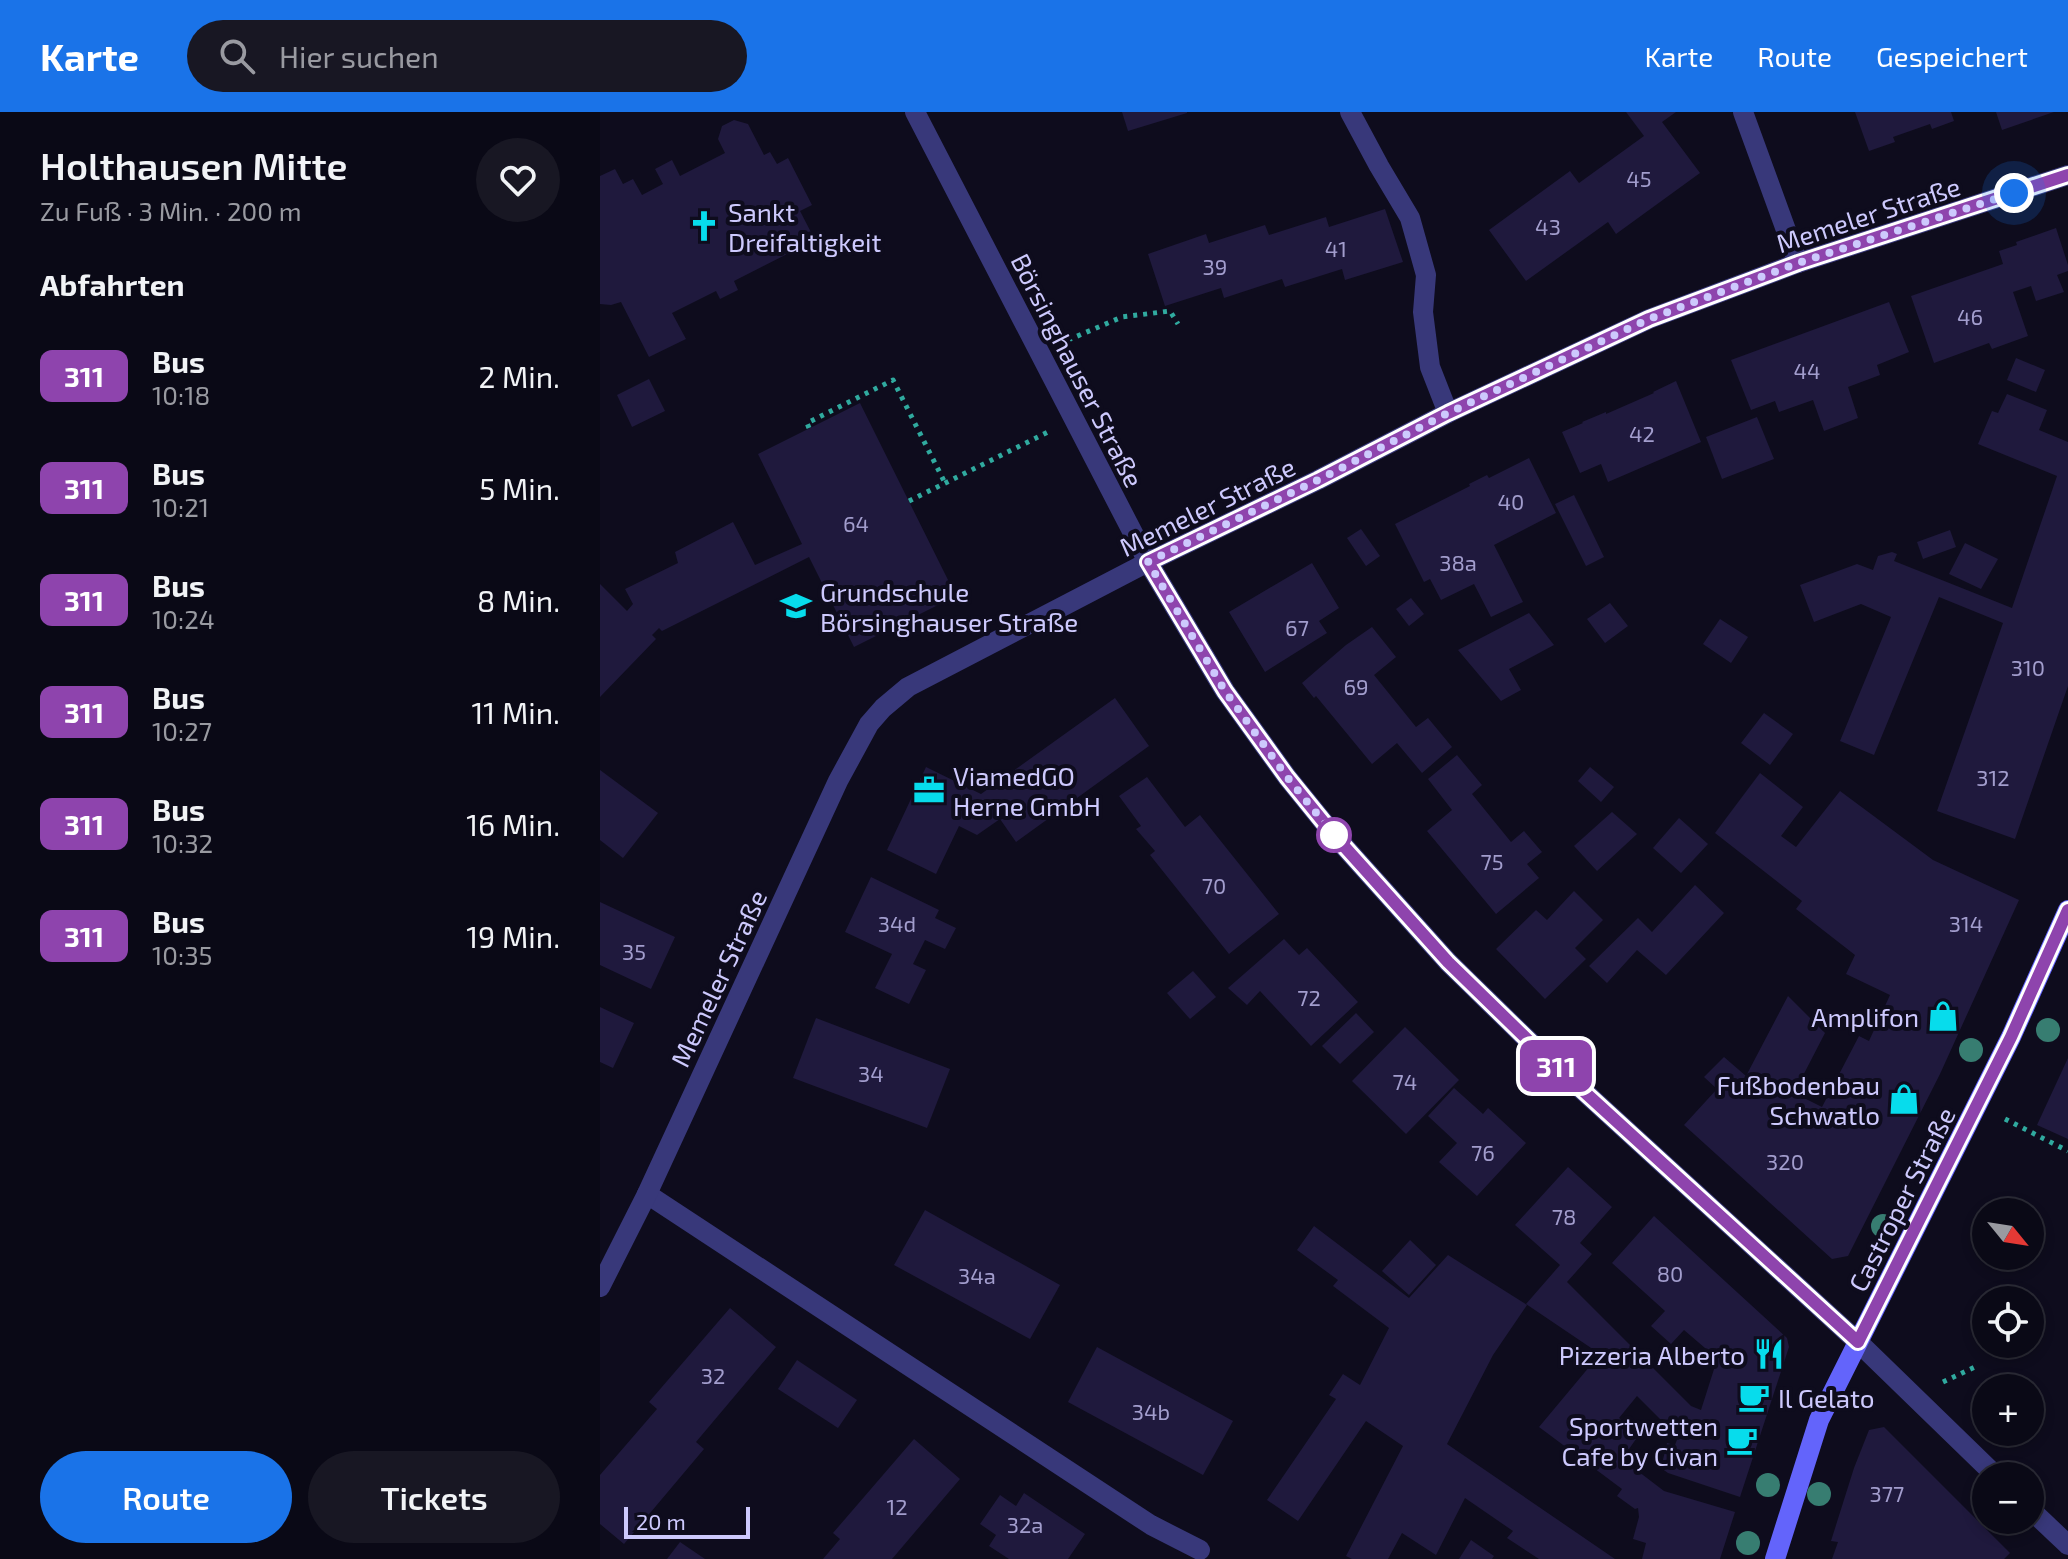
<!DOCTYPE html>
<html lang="de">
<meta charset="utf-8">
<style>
:root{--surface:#0a0916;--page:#181723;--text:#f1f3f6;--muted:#999aa1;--line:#2a2a35;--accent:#1a73e8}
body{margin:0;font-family:"Exo 2",sans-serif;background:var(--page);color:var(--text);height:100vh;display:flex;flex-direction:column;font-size:30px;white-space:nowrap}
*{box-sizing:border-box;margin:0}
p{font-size:26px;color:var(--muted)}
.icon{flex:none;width:44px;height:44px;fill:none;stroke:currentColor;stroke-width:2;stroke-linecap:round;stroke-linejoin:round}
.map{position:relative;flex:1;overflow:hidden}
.details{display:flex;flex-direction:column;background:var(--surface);width:600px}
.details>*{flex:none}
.badge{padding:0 16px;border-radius:12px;font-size:28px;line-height:52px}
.needle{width:52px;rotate:120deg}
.fabs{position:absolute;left:1372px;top:1086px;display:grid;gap:16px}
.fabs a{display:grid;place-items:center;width:72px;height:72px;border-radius:50%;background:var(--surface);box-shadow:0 4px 12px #0003,0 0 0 2px var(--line);font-size:40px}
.scale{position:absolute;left:24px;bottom:20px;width:126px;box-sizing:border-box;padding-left:8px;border:4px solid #cdc9fd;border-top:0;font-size:22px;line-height:28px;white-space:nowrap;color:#cdc9fd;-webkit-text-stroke:6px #0e0c1d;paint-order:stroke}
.you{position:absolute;width:40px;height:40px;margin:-20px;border:6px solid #fff;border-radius:50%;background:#1a73e8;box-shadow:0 0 0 12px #1a73e833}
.map>.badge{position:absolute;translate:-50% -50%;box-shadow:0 0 0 4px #fff}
h2{padding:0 40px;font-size:30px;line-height:72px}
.round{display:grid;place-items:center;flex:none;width:84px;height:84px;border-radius:42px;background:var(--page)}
.summary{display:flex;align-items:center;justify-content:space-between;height:136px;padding:0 40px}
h1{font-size:38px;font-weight:600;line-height:60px}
.button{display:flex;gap:16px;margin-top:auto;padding:16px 40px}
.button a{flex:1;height:92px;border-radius:48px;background:var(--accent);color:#fff;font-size:32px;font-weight:600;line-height:92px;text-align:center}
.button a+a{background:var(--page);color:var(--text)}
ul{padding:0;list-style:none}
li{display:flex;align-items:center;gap:24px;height:112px;padding:0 40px}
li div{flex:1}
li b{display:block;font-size:30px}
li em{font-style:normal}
li .badge{min-width:88px;font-weight:700;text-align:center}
header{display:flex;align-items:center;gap:48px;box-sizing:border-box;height:112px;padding:0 40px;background:var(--accent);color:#fff}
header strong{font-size:38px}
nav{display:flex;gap:44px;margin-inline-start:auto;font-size:28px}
.search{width:560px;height:72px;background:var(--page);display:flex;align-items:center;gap:20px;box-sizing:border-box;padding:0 28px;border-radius:44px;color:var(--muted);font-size:30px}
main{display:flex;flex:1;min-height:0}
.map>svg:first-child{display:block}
.building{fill:#1f193d}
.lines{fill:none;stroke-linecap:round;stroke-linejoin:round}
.path{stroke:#30aa9f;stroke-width:5;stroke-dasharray:4 6;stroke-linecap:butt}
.service{stroke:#38387a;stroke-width:20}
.minor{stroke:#38387a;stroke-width:20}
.tertiary{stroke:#38387a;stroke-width:20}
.secondary{stroke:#6364fb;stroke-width:20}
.tree{fill:#377d71}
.line-casing{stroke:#fff;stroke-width:18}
.line{stroke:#8e44ad;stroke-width:12}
.walk{stroke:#cdc9fd;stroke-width:8;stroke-dasharray:0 14.4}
.stop-dot{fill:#fff;stroke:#8e44ad;stroke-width:4}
.labels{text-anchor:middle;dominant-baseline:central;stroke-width:8;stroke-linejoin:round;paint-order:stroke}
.number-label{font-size:22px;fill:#a29dcd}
.poi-label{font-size:26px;fill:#cdc9fd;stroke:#0e0c1d;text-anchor:start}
.street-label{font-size:26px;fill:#cdc9fd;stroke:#0e0c1d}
</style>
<header>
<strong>Karte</strong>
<div class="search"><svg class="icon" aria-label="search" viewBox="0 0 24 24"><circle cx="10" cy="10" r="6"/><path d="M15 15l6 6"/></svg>Hier suchen</div>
<nav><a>Karte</a><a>Route</a><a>Gespeichert</a></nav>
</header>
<main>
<section class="details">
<div class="summary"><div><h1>Holthausen Mitte</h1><p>Zu Fuß · 3 Min. · 200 m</p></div><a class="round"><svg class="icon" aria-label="heart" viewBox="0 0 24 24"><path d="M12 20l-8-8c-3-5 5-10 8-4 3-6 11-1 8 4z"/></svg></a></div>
<h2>Abfahrten</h2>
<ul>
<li><span class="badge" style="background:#8e44ad;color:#fff">311</span><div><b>Bus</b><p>10:18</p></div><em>2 Min.</em></li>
<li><span class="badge" style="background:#8e44ad;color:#fff">311</span><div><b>Bus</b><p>10:21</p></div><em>5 Min.</em></li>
<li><span class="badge" style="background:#8e44ad;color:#fff">311</span><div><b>Bus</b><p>10:24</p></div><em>8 Min.</em></li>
<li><span class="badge" style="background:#8e44ad;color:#fff">311</span><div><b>Bus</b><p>10:27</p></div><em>11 Min.</em></li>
<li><span class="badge" style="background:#8e44ad;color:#fff">311</span><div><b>Bus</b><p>10:32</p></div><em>16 Min.</em></li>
<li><span class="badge" style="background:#8e44ad;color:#fff">311</span><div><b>Bus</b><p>10:35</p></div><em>19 Min.</em></li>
</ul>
<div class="button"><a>Route</a><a>Tickets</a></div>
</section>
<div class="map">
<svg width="1468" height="1447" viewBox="0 0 1468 1447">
<rect width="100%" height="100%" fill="#0e0c1d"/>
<g class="building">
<path d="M522 0H587V1L528 19Z"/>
<path d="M1026 0H1076L1062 10 1100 61 1016 122 1008 110 926 169 889 118 970 59 979 71 1044 24Z"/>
<path d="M1255 0H1351L1354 9 1332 17 1330 12 1293 25 1295 30 1269 39Z"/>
<path d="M1396 0H1454L1402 18Z"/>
<path d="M134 8 148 12 164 43 170 40 177 52 188 46 212 93 200 99 215 128 216 136 211 140 206 141 199 136 134 169 138 178 120 187 116 179 72 201 86 227 49 245 21 190 11 193 0 192V64L15 57 23 72 33 67 42 83 63 72 55 57 72 48 80 64 125 41 118 27 122 14Z"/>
<path d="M785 97 803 150 745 168 742 157 685 175 682 167 624 186 621 176 565 194 548 142 606 122 609 131 665 113 669 123 726 105 729 115Z"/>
<path d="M1456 116 1468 153V159L1457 163 1464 180 1436 189 1431 174 1413 180 1428 224 1392 237 1389 231 1334 251 1311 184 1403 152 1399 139 1417 133 1416 130Z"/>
<path d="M1289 190 1309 240 1277 253 1280 263 1248 275 1258 306 1224 319 1213 288 1179 300 1175 289 1151 298 1131 248Z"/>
<path d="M1416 246 1445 258 1436 280 1407 268Z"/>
<path d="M49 267 65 299 32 315 17 283Z"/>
<path d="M1076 269 1101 330 1008 370 1001 352 980 361 962 320 983 311 982 310 1006 300V302L1054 281 1053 280Z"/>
<path d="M1407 282 1447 298 1439 318 1468 330V574L1415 727 1337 699 1403 511 1339 485 1274 643 1240 629 1291 505 1261 492 1214 510 1200 473 1257 452 1273 458 1278 444 1292 440 1297 442 1294 449 1412 496 1457 364 1378 332 1392 299 1398 301Z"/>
<path d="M260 291 356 484 254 535 209 445 62 519 59 516 52 523 56 527 0 585V472L27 499 33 492 25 477 78 451 75 440 133 410 155 453 202 432 158 342Z"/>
<path d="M1157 305 1174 347 1122 367 1106 325Z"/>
<path d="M929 346 956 401 894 433 923 490 891 505 874 472 841 488 830 467 824 470 795 412 870 374 869 372 887 363 889 366Z"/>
<path d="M974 383 1004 445 986 454 955 392Z"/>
<path d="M761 417 780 444 766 454 747 426Z"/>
<path d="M1350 418 1356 435 1323 447 1317 430Z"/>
<path d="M1365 431 1398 447 1381 477 1349 462Z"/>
<path d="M712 451 739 496 719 509 727 521 665 560 629 500Z"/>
<path d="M811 486 824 502 809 514 796 497Z"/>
<path d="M1010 491 1028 514 1005 531 987 507Z"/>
<path d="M929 501 954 533 909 557 921 578 901 589 858 538Z"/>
<path d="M1120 507 1148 525 1131 551 1103 532Z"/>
<path d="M772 515 796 545 774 563 816 615 828 606 852 635 822 661 797 631 772 652 716 584 714 586 702 571 746 533Z"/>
<path d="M515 586 549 634 416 730 400 707 377 723 359 714 336 762 287 738 326 655 381 682Z"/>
<path d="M1164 601 1193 622 1170 653 1141 631Z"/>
<path d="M857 643 882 673 872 682 911 730 924 719 942 740 927 752 939 766 896 802 827 719 852 698 828 667Z"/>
<path d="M990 655 1014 675 1001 690 978 669Z"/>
<path d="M0 658 58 701 23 746 0 728Z"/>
<path d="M1160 661 1203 695 1181 724 1196 735 1240 679 1333 748 1419 788 1340 962 1248 1144 1232 1147 1084 1013 1117 977 1104 965 1124 945 1146 964 1188 884 1225 921 1194 981 1222 995 1259 924 1269 929 1290 883 1246 862 1255 843 1196 797 1202 789 1115 721Z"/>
<path d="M547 665 585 715 600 703 679 802 629 842 550 743 555 739 536 717 541 714 519 684Z"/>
<path d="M1012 700 1037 722 997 759 974 734Z"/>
<path d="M1079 706 1108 732 1081 761 1053 736Z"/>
<path d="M271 765 339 798 335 806 356 816 345 837 325 828 313 852 326 858 309 892 275 876 292 842 245 820Z"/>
<path d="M1095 773 1124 801 1066 863 1037 838 1007 871 989 854 1038 806 1052 820Z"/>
<path d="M974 779 1003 808 975 836 986 847 945 887 896 837 936 798 947 808Z"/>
<path d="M0 790 75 825 51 877 0 853Z"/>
<path d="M684 827 699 843 707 836 758 890 711 934 660 879 647 893 628 876Z"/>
<path d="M593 859 616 885 590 907 567 881Z"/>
<path d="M0 895 34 911 13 956 0 950Z"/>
<path d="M756 901 774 920 740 952 722 934Z"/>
<path d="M216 906 350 957 327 1016 193 966Z"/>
<path d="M805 915 859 968 806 1022 752 969Z"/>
<path d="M1468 946V1027L1437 1013Z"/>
<path d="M854 976 883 1002 888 996 926 1031 877 1084 839 1050 857 1031 828 1004Z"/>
<path d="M968 1055 1012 1095 980 1131 992 1142 967 1170 1091 1294 1101 1298 1115 1254 1112 1242 1084 1218 1071 1232 1051 1214 1065 1199 1012 1151 1054 1104 1187 1226 1189 1235 1140 1385 1068 1361 1061 1356 1067 1331 1075 1333 1081 1317 1074 1310 1060 1307 1037 1284 1019 1306 1036 1318V1327L1022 1347 1064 1379 1135 1400 1120 1447H1042L1046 1431 1033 1427 1039 1405 1038 1396 1035 1397 1017 1384 1022 1377 939 1315 1000 1242 926 1192 960 1153 915 1113Z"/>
<path d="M325 1098 460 1173 430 1227 294 1153Z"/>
<path d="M714 1114 809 1186 848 1143 927 1193 893 1243 847 1332 1015 1447H939L907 1426 913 1419 865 1386 836 1443 802 1421 788 1447H752L746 1444 803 1334 766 1309 698 1409 667 1388 736 1287 729 1283 743 1262 760 1273 789 1216 733 1174 738 1168 697 1138Z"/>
<path d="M810 1128 836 1153 809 1183 782 1159Z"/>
<path d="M130 1196 176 1235 96 1330 104 1337 24 1432 0 1412V1363L57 1297 49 1290Z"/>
<path d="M497 1235 633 1309 603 1363 468 1290Z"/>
<path d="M197 1248 257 1288 238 1316 178 1277Z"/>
<path d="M1284 1315 1410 1441 1404 1447H1232L1238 1430 1231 1429 1254 1356 1269 1318Z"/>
<path d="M314 1327 360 1367 292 1447H223L240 1427 233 1421Z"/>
<path d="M424 1381 485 1422 468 1447H409L389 1434 396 1423 380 1412 400 1383 416 1394Z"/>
<path d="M871 1428 894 1444 892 1447H859Z"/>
<path d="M80 1430 105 1447H67Z"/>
</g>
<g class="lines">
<g class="path">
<path d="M468 228 522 205 570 199 578 212"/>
<path d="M209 316 207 311 293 268 345 371"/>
<path d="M309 389 448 320"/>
<path d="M1405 1007 1468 1039"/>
<path d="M1343 1270 1375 1255"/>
</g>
<path class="service" d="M750 0 779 54 810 106 826 163 823 200 830 255 848 301"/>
<g class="minor">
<path d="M315 0 548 450 625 579 687 665 734 723 848 850 932 932 1258 1230"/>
<path d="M1143 0 1198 151"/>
<path d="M47 1082 551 1413 600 1438"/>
<path d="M0 1175 47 1082 238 669 269 612 283 596 308 575 548 450 718 368 848 301 1049 207 1198 151 1468 63"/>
</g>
<g class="tertiary">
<path d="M1258 1230 1396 1364"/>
<path d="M1430 1397 1468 1433"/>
</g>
<path class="secondary" d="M1175 1447 1219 1308 1411 925 1468 798"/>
</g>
<g class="tree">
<circle cx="1448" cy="918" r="12"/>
<circle cx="1371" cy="938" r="12"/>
<circle cx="1283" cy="1114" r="12"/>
<circle cx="1168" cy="1373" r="12"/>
<circle cx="1219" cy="1382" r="12"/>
<circle cx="1148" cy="1431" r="12"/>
</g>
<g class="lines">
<defs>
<path id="line" d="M1468 63 1198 151 1049 207 848 301 718 368 548 450 625 579 687 665 734 723 848 850 932 932 1258 1230 1411 925 1468 798"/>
</defs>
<use href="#line" class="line-casing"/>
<use href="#line" class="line"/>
<path class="walk" d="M734 723 687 665 625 579 548 450 718 368 848 301 1049 207 1198 151 1414 81"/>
</g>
<defs>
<symbol id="church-bare" viewBox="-9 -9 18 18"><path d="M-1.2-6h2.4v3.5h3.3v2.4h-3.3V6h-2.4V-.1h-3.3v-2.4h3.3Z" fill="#07dcec" stroke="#0e0c1d" stroke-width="2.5" paint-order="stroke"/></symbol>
<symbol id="school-bare" viewBox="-9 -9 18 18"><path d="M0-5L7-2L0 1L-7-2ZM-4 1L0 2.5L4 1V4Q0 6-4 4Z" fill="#07dcec" stroke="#0e0c1d" stroke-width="2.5" paint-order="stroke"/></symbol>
<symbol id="office-bare" viewBox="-9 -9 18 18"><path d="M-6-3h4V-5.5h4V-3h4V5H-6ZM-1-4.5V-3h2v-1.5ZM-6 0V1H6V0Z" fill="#07dcec" stroke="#0e0c1d" stroke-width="2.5" paint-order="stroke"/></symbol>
<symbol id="shop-bare" viewBox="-9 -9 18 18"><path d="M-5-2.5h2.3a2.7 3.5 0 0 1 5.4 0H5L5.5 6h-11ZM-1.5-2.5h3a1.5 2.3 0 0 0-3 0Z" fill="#07dcec" stroke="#0e0c1d" stroke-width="2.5" paint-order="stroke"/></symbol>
<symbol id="restaurant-bare" viewBox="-9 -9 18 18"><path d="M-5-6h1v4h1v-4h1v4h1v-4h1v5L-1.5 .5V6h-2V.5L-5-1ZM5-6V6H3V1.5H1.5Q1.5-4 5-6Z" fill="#07dcec" stroke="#0e0c1d" stroke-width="2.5" paint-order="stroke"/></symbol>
<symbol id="cafe-bare" viewBox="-9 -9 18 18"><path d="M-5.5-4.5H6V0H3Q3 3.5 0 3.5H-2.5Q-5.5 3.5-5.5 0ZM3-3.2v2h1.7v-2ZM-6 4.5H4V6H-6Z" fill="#07dcec" stroke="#0e0c1d" stroke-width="2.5" paint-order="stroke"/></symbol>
</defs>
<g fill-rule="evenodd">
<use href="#church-bare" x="82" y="92" width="44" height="44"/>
<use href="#school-bare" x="174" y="472" width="44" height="44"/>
<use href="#office-bare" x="307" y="656" width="44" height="44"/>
<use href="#shop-bare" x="1321" y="882" width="44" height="44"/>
<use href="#shop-bare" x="1282" y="965" width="44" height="44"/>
<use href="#restaurant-bare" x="1147" y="1220" width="44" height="44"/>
<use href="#cafe-bare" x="1132" y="1263" width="44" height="44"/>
<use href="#cafe-bare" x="1120" y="1306" width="44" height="44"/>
</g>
<circle class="stop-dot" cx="734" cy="723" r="16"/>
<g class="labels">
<g class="number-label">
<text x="1039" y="66">45</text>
<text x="948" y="114">43</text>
<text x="736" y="136">41</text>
<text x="615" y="154">39</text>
<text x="1370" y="204">46</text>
<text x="1207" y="258">44</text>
<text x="1042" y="321">42</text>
<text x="911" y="389">40</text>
<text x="256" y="411">64</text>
<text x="858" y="450">38a</text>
<text x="697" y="515">67</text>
<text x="1428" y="555">310</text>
<text x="756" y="574">69</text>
<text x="1393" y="665">312</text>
<text x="892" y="749">75</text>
<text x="614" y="773">70</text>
<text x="297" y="811">34d</text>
<text x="1366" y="811">314</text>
<text x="34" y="839">35</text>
<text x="709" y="885">72</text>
<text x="271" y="961">34</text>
<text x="805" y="969">74</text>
<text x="883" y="1040">76</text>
<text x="1185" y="1049">320</text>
<text x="964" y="1104">78</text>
<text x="1070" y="1161">80</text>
<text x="377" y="1163">34a</text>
<text x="113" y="1263">32</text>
<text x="551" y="1299">34b</text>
<text x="1287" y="1381">377</text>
<text x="297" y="1394">12</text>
<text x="425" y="1412">32a</text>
</g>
<g class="poi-label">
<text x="128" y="99">Sankt<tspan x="128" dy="30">Dreifaltigkeit</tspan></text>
<text x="220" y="479">Grundschule<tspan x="220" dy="30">Börsinghauser Straße</tspan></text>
<text x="353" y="663">ViamedGO<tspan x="353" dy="30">Herne GmbH</tspan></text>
<text x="1319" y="904" text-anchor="end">Amplifon</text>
<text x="1280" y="972" text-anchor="end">Fußbodenbau<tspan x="1280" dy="30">Schwatlo</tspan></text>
<text x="1145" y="1242" text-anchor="end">Pizzeria Alberto</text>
<text x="1178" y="1285">Il Gelato</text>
<text x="1118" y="1313" text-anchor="end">Sportwetten<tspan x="1118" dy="30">Cafe by Civan</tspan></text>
</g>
<g class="street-label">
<text transform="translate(1268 102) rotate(-18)">Memeler Straße</text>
<text transform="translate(478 258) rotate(63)">Börsinghauser Straße</text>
<text transform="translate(607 394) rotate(-26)">Memeler Straße</text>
<text transform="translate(118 866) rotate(-65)">Memeler Straße</text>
<text transform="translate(1301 1087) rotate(-63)">Castroper Straße</text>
</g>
</g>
</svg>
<div class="fabs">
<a><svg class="needle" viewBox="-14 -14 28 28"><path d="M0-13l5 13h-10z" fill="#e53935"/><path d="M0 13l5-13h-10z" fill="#999aa1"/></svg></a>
<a><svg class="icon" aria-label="locate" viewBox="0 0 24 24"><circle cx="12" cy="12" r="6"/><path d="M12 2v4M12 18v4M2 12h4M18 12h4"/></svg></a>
<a>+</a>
<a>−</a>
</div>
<div class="scale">20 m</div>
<div class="you" style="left:1414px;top:81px"></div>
<b class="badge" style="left:956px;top:954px;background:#8e44ad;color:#fff">311</b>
</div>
</main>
